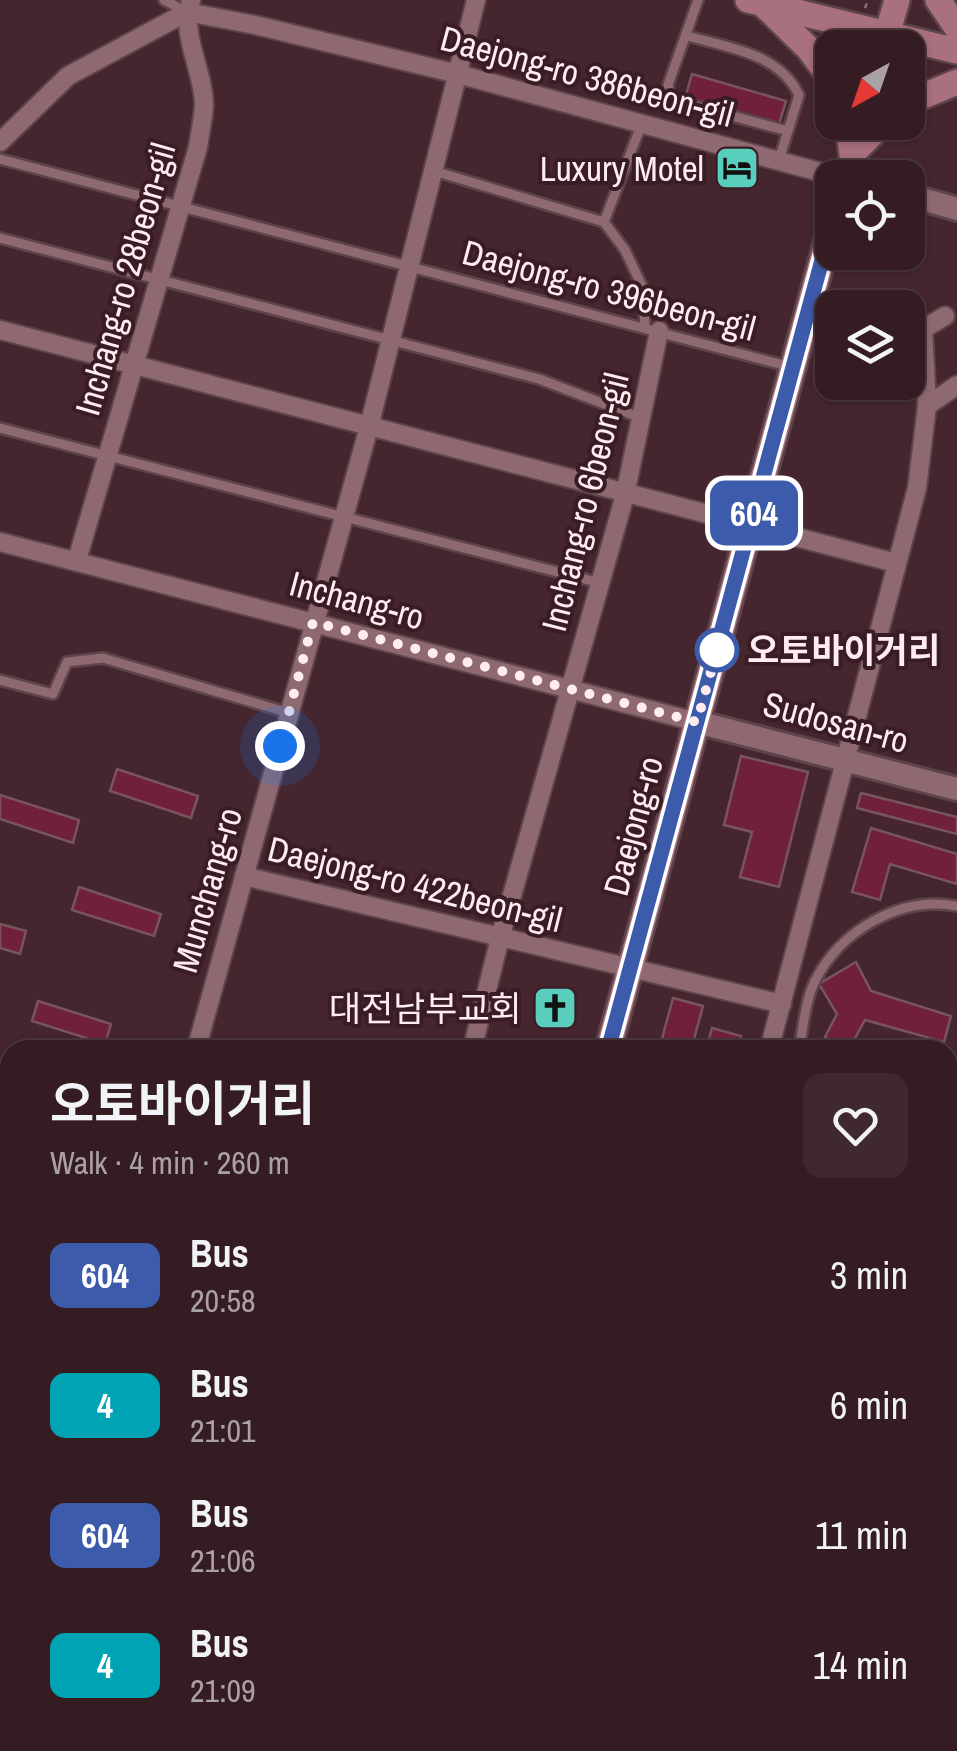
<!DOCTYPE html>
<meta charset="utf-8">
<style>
:root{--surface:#341c22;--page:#3f292f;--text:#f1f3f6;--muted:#a9a1a5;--line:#4e3a40}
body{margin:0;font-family:"Archivo Narrow","Noto Sans KR",sans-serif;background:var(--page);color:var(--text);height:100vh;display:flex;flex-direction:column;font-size:38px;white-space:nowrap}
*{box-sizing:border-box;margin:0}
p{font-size:32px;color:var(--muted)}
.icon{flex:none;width:55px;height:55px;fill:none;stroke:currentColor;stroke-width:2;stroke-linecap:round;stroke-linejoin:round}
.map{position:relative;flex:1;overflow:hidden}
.sheet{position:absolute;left:0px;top:1040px;width:958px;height:712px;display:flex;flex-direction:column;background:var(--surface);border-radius:30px 30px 0 0;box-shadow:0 2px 8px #0004,0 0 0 2px var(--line)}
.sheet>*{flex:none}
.badge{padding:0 20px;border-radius:15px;font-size:35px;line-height:65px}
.needle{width:65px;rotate:220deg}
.controls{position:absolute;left:815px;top:30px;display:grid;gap:20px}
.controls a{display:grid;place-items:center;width:110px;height:110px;border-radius:20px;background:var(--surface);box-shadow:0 2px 8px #0004,0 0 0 2px var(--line);font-size:50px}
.you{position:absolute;width:50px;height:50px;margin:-25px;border:8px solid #fff;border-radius:50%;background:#1a73e8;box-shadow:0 0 0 15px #1a73e833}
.map>.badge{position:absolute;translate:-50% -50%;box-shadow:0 0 0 5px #fff}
.round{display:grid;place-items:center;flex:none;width:105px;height:105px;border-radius:20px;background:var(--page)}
.overview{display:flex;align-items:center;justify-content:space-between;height:170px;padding:0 50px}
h1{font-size:48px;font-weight:700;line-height:75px}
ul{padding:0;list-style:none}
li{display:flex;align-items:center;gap:30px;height:130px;padding:0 50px}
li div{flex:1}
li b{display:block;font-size:38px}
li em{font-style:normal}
li .badge{min-width:110px;font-weight:700;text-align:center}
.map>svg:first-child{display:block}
.green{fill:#6a2f41}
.building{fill:#70203d;stroke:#78555d;stroke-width:2.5}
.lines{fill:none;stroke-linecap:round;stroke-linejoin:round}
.lane-casing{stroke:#5d434a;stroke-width:14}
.street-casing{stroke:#5d434a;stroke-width:22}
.secondary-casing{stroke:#5d434a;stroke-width:28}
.primary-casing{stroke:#5d434a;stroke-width:30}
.path{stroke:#896f76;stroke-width:2.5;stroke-dasharray:5 8;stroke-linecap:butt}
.lane{stroke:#8e6972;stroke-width:9}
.street{stroke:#8e6972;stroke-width:18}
.secondary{stroke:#8e6972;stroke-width:22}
.primary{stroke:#a9707f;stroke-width:25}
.line-casing{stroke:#fff;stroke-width:22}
.line{stroke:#3d5bab;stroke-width:15}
.walk{stroke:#feecf0;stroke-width:10;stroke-dasharray:0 18}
.stop-dot{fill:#fff;stroke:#3d5bab;stroke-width:5}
.labels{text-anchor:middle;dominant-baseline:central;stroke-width:8;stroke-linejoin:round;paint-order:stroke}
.street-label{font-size:35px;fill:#feecf0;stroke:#3a1c24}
.poi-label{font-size:35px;fill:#feecf0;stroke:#3a1c24;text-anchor:end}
.stop-label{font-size:35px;font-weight:bold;fill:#feecf0;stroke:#3a1c24;text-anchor:start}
</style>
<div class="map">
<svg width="957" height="1751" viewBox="0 0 957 1751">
<rect width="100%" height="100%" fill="#45262e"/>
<path class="green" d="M216 1743H341L338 1751H214Z"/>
<g class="building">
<path d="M692 74 786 101 779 124 727 109 724 117 683 105Z"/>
<path d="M741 756 808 772 779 887 740 877 752 832 724 825Z"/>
<path d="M117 769 198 796 191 818 110 791Z"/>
<path d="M861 793 957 817V834L857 808Z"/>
<path d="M0 795 79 820 73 843 0 819Z"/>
<path d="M871 828 957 854V884L890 864 880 900 852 892Z"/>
<path d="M79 887 161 914 154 936 72 910Z"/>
<path d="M0 924 26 931 20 954 0 948Z"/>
<path d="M856 962 871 991 951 1016 944 1042 865 1020 849 1049 825 1037 837 1014 819 984Z"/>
<path d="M673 998 703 1006 691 1050H659Z"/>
<path d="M38 1001 111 1024 105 1044 32 1021Z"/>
<path d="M712 1028 741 1036 737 1050H706Z"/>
<path d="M948 1355 957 1358V1386L948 1384Z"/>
<path d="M948 1507 957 1510V1572L948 1569Z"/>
<path d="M152 1742H183L189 1744 187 1751H150Z"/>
<path d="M346 1742H397L405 1745 403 1751H344Z"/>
</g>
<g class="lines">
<defs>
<g id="lane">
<path d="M164 0 187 12"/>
<path d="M698 0 668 85 670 95 677 101 788 131"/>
<path d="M688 36C729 48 779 53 799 95L779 160"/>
<path d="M0 159 791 367"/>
<path d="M434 171 604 222 625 250 643 288 645 327"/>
<path d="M604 222 642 123"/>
<path d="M0 238 539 379 641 418"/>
<path d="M0 428 600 583"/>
<path d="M0 680 53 694 67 662 103 658 289 713"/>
<path d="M799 1050C803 1029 805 1001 815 981 840 931 900 895 957 906"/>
<path d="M948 1329 957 1330"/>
</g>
<g id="street">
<path d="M0 142 68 76 187 12 255 25 458 74 842 178"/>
<path d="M0 330 896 563"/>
<path d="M927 406 957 385"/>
<path d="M0 542 697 722"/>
<path d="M77 560 198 147C200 133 203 119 204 106 204 70 180 37 191 0"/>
<path d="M244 876 782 1004"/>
<path d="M196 1050 369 427 476 0"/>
<path d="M472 1050 500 938 625 495 659 331"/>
<path d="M769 1050 917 488 927 406 923 329 945 316"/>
<path d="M0 1313 7 1287"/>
<path d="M948 1441 957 1444"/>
<path d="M0 1542 10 1545"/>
<path d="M0 1736 10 1739"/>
<path d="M948 1739 957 1741"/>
<path d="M25 1742 59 1751"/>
<path d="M207 1751 210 1742"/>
<path d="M633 1751 636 1742"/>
<path d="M920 1751 922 1742"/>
</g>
<g id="secondary">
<path d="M845 178 852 154"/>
<path d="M908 195 957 209"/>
<path d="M697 722 957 789"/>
<path d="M0 1286 10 1288"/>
<path d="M948 1595 957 1598"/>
</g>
<g id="primary">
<path d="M748 0 957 51"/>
<path d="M938 0 957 28"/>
<path d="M762 3 809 49 832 80"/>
<path d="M883 48 897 0"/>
<path d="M908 106 921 97 957 82"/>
<path d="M847 122 852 154"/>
<path d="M852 154 884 122"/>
<path d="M608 1050 832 223"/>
<path d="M439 1751 441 1742"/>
</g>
</defs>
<use href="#lane" class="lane-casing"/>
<use href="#street" class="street-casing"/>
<use href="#secondary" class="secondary-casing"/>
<use href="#primary" class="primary-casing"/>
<g class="path">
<path d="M865 8 868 0"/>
<path d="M911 81 913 70"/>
</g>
<use href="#lane" class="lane"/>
<use href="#street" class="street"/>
<use href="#secondary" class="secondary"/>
<use href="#primary" class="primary"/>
</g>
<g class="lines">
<defs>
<path id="line" d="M608 1050 832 223"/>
</defs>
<use href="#line" class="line-casing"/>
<use href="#line" class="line"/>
<path class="walk" d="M280 746 313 622 697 722 717 650"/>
</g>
<defs>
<symbol id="hotel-square" viewBox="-11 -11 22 22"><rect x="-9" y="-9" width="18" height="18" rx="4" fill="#5acebd" stroke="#3a1c24"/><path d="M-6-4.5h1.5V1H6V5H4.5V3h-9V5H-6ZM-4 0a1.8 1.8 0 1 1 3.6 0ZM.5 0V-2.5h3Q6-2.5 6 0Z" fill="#111"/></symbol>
<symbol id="church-square" viewBox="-11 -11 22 22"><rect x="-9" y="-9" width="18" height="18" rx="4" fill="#5acebd" stroke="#3a1c24"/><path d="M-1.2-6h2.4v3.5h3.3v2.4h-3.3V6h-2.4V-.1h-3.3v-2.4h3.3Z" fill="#111"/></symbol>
</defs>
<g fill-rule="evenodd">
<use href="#hotel-square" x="712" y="143" width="50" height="50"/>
<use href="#church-square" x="530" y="983" width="50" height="50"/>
</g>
<circle class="stop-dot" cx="717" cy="650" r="20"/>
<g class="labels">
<g class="street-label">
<text transform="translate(587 76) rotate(15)">Daejong-ro 386beon-gil</text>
<text transform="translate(125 279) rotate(-74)">Inchang-ro 28beon-gil</text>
<text transform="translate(609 290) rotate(15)">Daejong-ro 396beon-gil</text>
<text transform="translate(585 502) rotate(-76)">Inchang-ro 6beon-gil</text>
<text transform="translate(357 600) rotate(15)">Inchang-ro</text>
<text transform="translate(836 722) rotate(15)">Sudosan-ro</text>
<text transform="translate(633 826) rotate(-75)">Daejong-ro</text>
<text transform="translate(415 884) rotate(14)">Daejong-ro 422beon-gil</text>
<text transform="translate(207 890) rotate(-74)">Munchang-ro</text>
</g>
<g class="poi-label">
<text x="704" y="168">Luxury Motel</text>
<text x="522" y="1008">대전남부교회</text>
</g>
<g class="stop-label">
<text x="747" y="650">오토바이거리</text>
</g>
</g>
</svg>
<div class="controls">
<a><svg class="needle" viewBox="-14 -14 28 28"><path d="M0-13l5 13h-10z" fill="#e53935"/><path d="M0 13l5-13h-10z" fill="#a9a1a5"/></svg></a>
<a><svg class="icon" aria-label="locate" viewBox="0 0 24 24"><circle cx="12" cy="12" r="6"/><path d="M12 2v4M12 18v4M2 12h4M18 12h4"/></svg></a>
<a><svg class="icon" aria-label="layers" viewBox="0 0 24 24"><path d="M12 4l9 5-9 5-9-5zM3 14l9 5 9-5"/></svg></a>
</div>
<div class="you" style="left:280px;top:746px"></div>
<b class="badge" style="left:754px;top:513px;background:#3d5bab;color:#fff">604</b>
<section class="sheet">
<div class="overview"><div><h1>오토바이거리</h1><p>Walk · 4 min · 260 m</p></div><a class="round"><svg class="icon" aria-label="heart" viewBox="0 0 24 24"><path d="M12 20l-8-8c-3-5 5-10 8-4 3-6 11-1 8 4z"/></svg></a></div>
<ul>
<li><span class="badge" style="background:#3d5bab;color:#fff">604</span><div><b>Bus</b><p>20:58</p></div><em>3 min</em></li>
<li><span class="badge" style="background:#00a3b4;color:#fff">4</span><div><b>Bus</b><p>21:01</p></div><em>6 min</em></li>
<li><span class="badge" style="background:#3d5bab;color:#fff">604</span><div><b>Bus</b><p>21:06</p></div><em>11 min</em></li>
<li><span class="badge" style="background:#00a3b4;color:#fff">4</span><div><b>Bus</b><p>21:09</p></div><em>14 min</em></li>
</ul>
</section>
</div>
